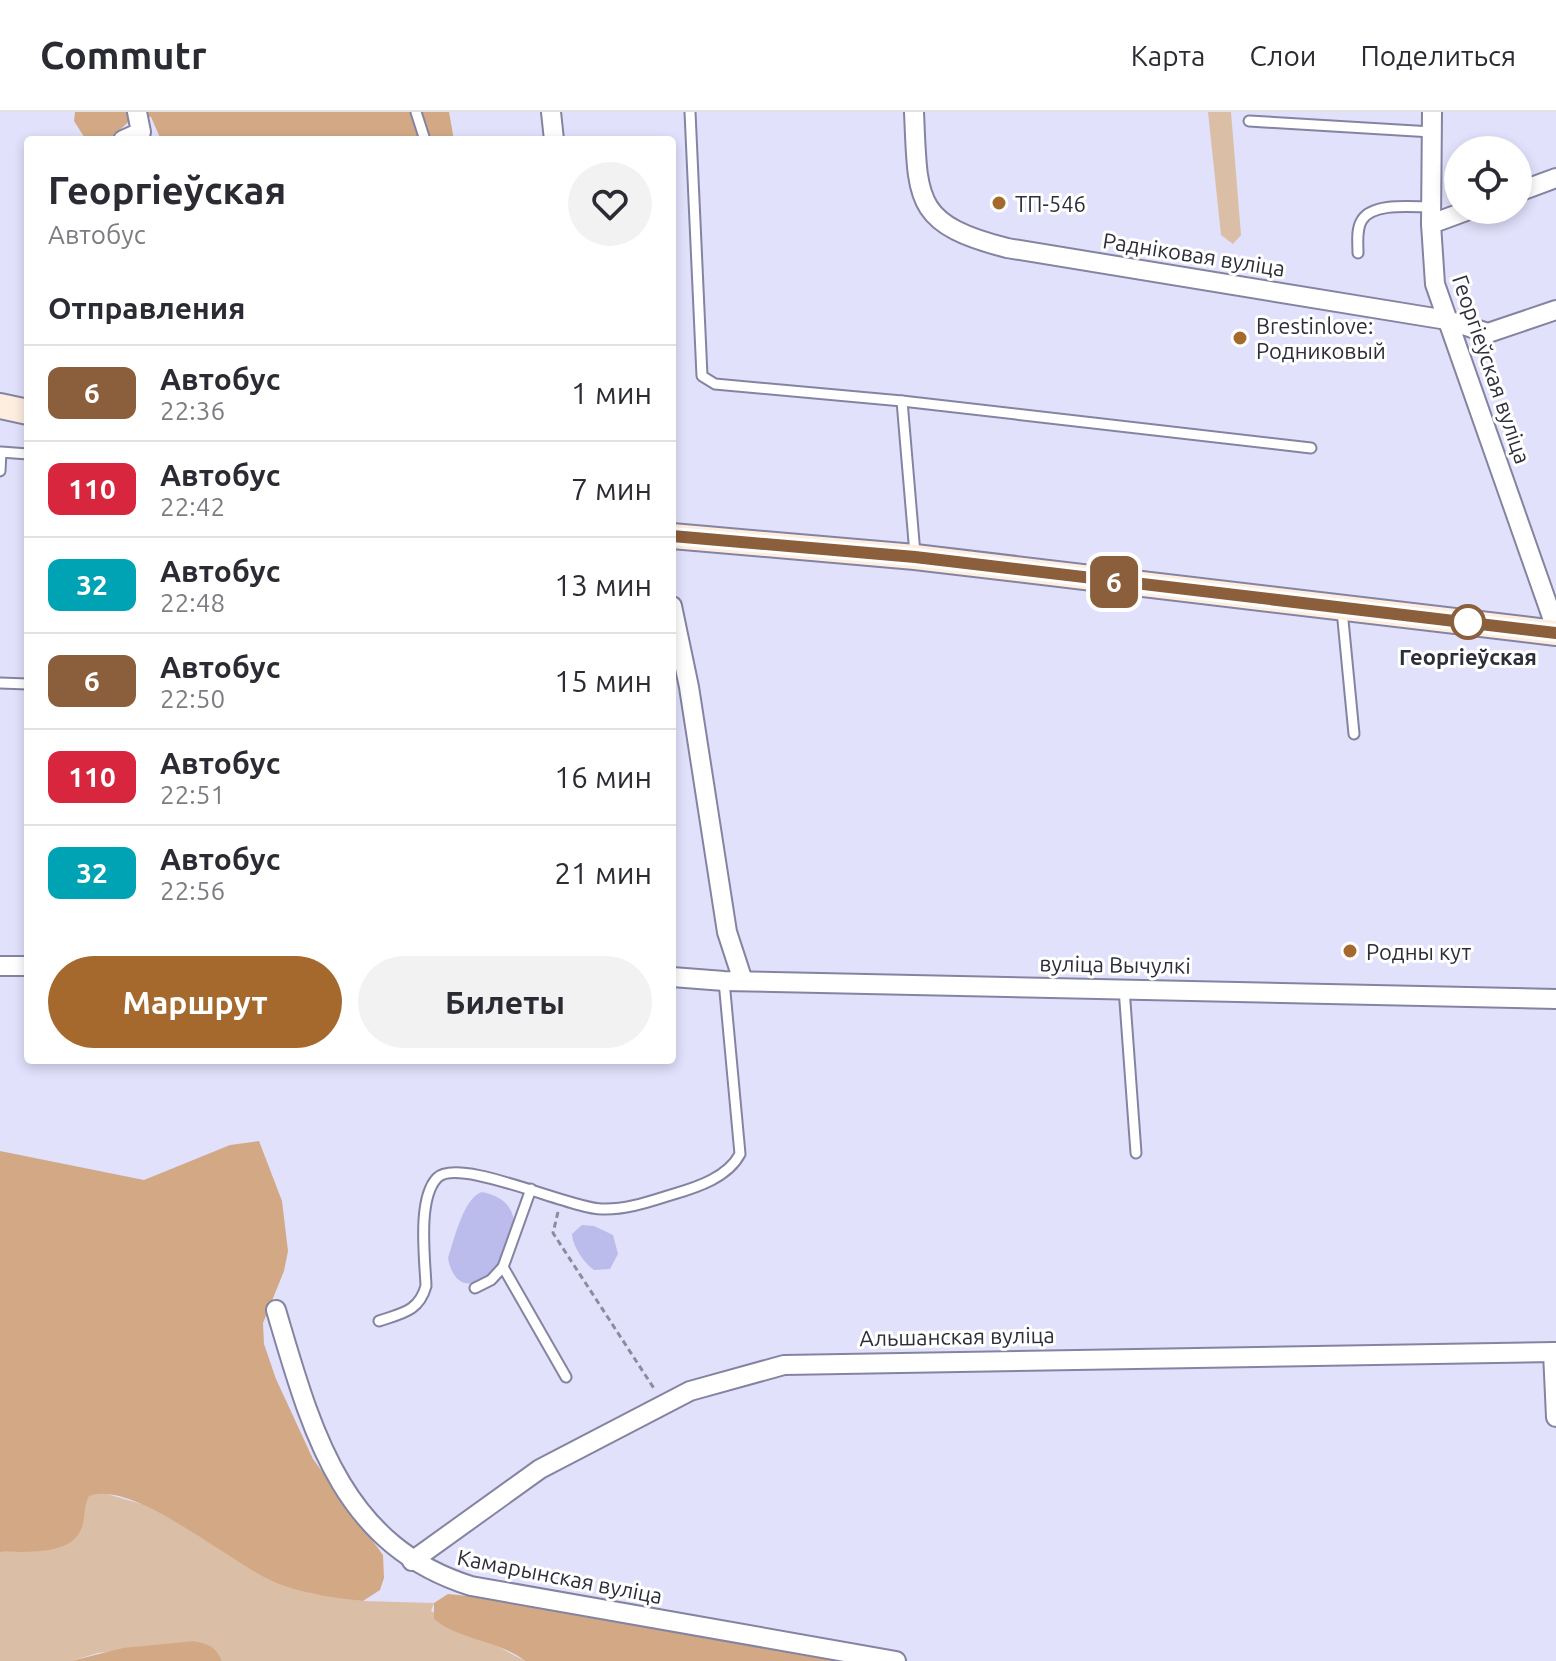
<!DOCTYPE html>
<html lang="ru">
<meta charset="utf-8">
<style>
:root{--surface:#fff;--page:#f2f2f3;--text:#2b2b33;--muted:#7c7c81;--line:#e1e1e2;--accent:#a6692d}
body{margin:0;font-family:Ubuntu,sans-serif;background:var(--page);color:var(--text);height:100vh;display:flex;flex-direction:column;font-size:30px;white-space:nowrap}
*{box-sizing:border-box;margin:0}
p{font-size:26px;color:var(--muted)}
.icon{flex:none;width:44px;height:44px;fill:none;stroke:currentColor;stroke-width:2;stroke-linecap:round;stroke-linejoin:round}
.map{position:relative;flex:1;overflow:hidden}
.details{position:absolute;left:24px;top:24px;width:652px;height:928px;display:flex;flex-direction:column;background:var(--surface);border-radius:8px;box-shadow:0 4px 12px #0003}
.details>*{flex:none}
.badge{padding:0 16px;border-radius:12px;font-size:28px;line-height:52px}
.tools{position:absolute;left:1444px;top:24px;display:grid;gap:16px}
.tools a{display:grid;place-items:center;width:88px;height:88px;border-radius:50%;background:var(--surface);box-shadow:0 4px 12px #0003;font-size:40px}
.map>.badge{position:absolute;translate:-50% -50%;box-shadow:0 0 0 4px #fff}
h2{padding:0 24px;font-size:30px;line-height:72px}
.round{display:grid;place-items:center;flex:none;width:84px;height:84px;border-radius:42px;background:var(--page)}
.overview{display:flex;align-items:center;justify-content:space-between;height:136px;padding:0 24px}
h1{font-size:38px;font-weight:700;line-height:60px}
.primary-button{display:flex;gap:16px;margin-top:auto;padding:16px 24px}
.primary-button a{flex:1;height:92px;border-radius:48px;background:var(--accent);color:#fff;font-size:32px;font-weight:700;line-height:92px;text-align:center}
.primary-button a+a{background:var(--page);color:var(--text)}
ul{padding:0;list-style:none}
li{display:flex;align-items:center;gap:24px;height:96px;padding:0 24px;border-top:2px solid var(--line)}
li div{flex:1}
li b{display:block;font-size:30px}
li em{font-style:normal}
li .badge{min-width:88px;font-weight:700;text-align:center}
header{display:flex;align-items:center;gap:48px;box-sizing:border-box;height:112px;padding:0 40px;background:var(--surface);border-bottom:2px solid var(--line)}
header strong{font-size:38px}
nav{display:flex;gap:44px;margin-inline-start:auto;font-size:28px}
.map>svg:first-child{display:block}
.green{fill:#dbbea6}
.forest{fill:#d3a985}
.water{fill:#bbbbec}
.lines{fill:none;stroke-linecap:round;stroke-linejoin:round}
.lane-casing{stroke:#8484a2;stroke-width:13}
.street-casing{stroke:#8484a2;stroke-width:22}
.secondary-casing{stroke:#8484a2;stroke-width:28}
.path{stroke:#8c8c9f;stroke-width:3;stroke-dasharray:6 4;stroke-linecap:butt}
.lane{stroke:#fff;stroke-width:9}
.street{stroke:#fff;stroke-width:18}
.secondary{stroke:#feeee0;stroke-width:24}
.line-casing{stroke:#fff;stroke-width:18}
.line{stroke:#8b5e3c;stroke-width:12}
.poi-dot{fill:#a6692d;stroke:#fff;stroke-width:3}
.stop-dot{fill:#fff;stroke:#8b5e3c;stroke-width:4}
.labels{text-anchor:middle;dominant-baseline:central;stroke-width:6;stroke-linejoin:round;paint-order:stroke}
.poi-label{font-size:22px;fill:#2e2e3a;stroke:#fff;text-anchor:start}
.street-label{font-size:22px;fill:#2e2e3a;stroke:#fff}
.stop-label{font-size:22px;font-weight:bold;fill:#2e2e3a;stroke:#fff}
</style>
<header>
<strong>Commutr</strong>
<nav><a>Карта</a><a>Слои</a><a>Поделиться</a></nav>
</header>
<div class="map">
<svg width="1556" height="1549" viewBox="0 0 1556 1549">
<rect width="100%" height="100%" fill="#e1e1fc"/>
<g class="green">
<path d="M1208 0H1231L1241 123 1233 132 1221 123Z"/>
<path d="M100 1380 145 1393 309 1481 363 1489 434 1491 431 1499 525 1549H222C215 1535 208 1531 193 1529L98 1541 71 1549H0V1440L19 1439 82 1415 83 1396 89 1383Z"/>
</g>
<g class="forest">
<path d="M75 0H449L454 28H161L151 5 136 3 112 25 86 28 74 9Z"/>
<path d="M259 1029 282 1089 288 1139 284 1159 263 1211 264 1232 276 1267 313 1347 383 1443 384 1466 380 1478 363 1489C335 1486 306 1482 279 1472 231 1453 135 1367 89 1384 83 1395 86 1404 82 1415 72 1445 25 1439 0 1440V1039L144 1068 230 1033Z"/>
<path d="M448 1482 478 1485 844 1549H525C498 1528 459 1528 434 1507V1491Z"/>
<path d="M193 1529C208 1531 216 1535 222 1549H71L123 1536Z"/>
</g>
<g class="water">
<path d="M482 1080C565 1096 463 1225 448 1146 454 1129 463 1086 482 1080Z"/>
<path d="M582 1113 594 1114 613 1123 618 1142 610 1157 594 1158C584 1151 573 1135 572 1122Z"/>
</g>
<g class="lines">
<defs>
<g id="lane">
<path d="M416 0 425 28"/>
<path d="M690 0 702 264 715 272 902 289 1311 336"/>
<path d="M1249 9 1432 20"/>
<path d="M1358 141C1358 131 1356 117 1362 108 1373 90 1413 95 1431 95"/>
<path d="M902 289 915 442"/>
<path d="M0 359 1 340 28 342"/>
<path d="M1342 498 1354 622"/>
<path d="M0 571 28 572"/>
<path d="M1124 876 1136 1041"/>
<path d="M531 1077 503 1155 566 1265"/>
<path d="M475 1176 491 1168 503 1155"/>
<path d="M379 1209C403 1201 419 1199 426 1174 425 1147 417 1087 437 1066 458 1044 571 1097 602 1097 627 1098 651 1089 674 1082 698 1075 728 1065 740 1042L724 869"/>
</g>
<g id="street">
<path d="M551 0 554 28"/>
<path d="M914 0C918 88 913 112 1007 136L1447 208 1488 221 1556 198"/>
<path d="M1432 0 1431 112 1435 172 1552 505 1553 521"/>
<path d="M123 28 141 20 137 0"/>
<path d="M1518 80 1556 66"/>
<path d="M1431 112 1469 98"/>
<path d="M672 494 689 575 727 820 743 869"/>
<path d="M0 854H28"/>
<path d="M672 865 724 869 1556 887"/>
<path d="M276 1198C311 1316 340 1433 471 1474L896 1549"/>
<path d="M1553 1240 1556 1305"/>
<path d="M412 1449 540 1357 690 1279 784 1253 1556 1240"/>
</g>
<g id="secondary">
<path d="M0 294 28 300"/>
<path d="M672 424 915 445 1556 521"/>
</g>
</defs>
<use href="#lane" class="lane-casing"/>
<use href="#street" class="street-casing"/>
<use href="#secondary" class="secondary-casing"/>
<path class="path" d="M558 1100 553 1121 655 1278"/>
<use href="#lane" class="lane"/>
<use href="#street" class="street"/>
<use href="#secondary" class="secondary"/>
</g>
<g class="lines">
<defs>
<path id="line" d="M672 424 915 445 1556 521"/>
</defs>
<use href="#line" class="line-casing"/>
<use href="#line" class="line"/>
</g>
<g class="poi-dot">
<circle cx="999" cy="91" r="8"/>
<circle cx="1240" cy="226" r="8"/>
<circle cx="1350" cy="839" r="8"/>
</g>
<circle class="stop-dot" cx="1468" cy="510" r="16"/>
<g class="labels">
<g class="poi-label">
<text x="1015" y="91">ТП-546</text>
<text x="1256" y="213">Brestinlove:<tspan x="1256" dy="25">Родниковый</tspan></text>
<text x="1366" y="839">Родны кут</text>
</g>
<g class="street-label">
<text transform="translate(1194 142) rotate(9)">Радніковая вуліца</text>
<text transform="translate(1492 257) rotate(71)">Георгіеўская вуліца</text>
<text transform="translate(1115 852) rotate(1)">вуліца Вычулкі</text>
<text transform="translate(957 1224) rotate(-1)">Альшанская вуліца</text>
<text transform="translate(560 1464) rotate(11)">Камарынская вуліца</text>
</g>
<g class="stop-label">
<text x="1468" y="544">Георгіеўская</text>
</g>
</g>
</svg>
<div class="tools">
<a><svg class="icon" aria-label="locate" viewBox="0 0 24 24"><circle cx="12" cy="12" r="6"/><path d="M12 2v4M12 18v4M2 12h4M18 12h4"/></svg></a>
</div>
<b class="badge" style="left:1114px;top:470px;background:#8b5e3c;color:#fff">6</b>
<section class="details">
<div class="overview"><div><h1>Георгіеўская</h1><p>Автобус</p></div><a class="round"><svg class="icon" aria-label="heart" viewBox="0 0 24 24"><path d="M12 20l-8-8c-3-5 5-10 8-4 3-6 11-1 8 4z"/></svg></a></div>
<h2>Отправления</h2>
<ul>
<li><span class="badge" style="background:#8b5e3c;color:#fff">6</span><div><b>Автобус</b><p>22:36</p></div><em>1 мин</em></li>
<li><span class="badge" style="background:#d7263d;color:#fff">110</span><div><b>Автобус</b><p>22:42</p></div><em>7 мин</em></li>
<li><span class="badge" style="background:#00a3b4;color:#fff">32</span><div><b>Автобус</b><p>22:48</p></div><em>13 мин</em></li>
<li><span class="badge" style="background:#8b5e3c;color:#fff">6</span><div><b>Автобус</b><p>22:50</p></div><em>15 мин</em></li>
<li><span class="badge" style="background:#d7263d;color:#fff">110</span><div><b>Автобус</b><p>22:51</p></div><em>16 мин</em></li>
<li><span class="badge" style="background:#00a3b4;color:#fff">32</span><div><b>Автобус</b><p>22:56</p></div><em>21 мин</em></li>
</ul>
<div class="primary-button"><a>Маршрут</a><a>Билеты</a></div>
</section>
</div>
